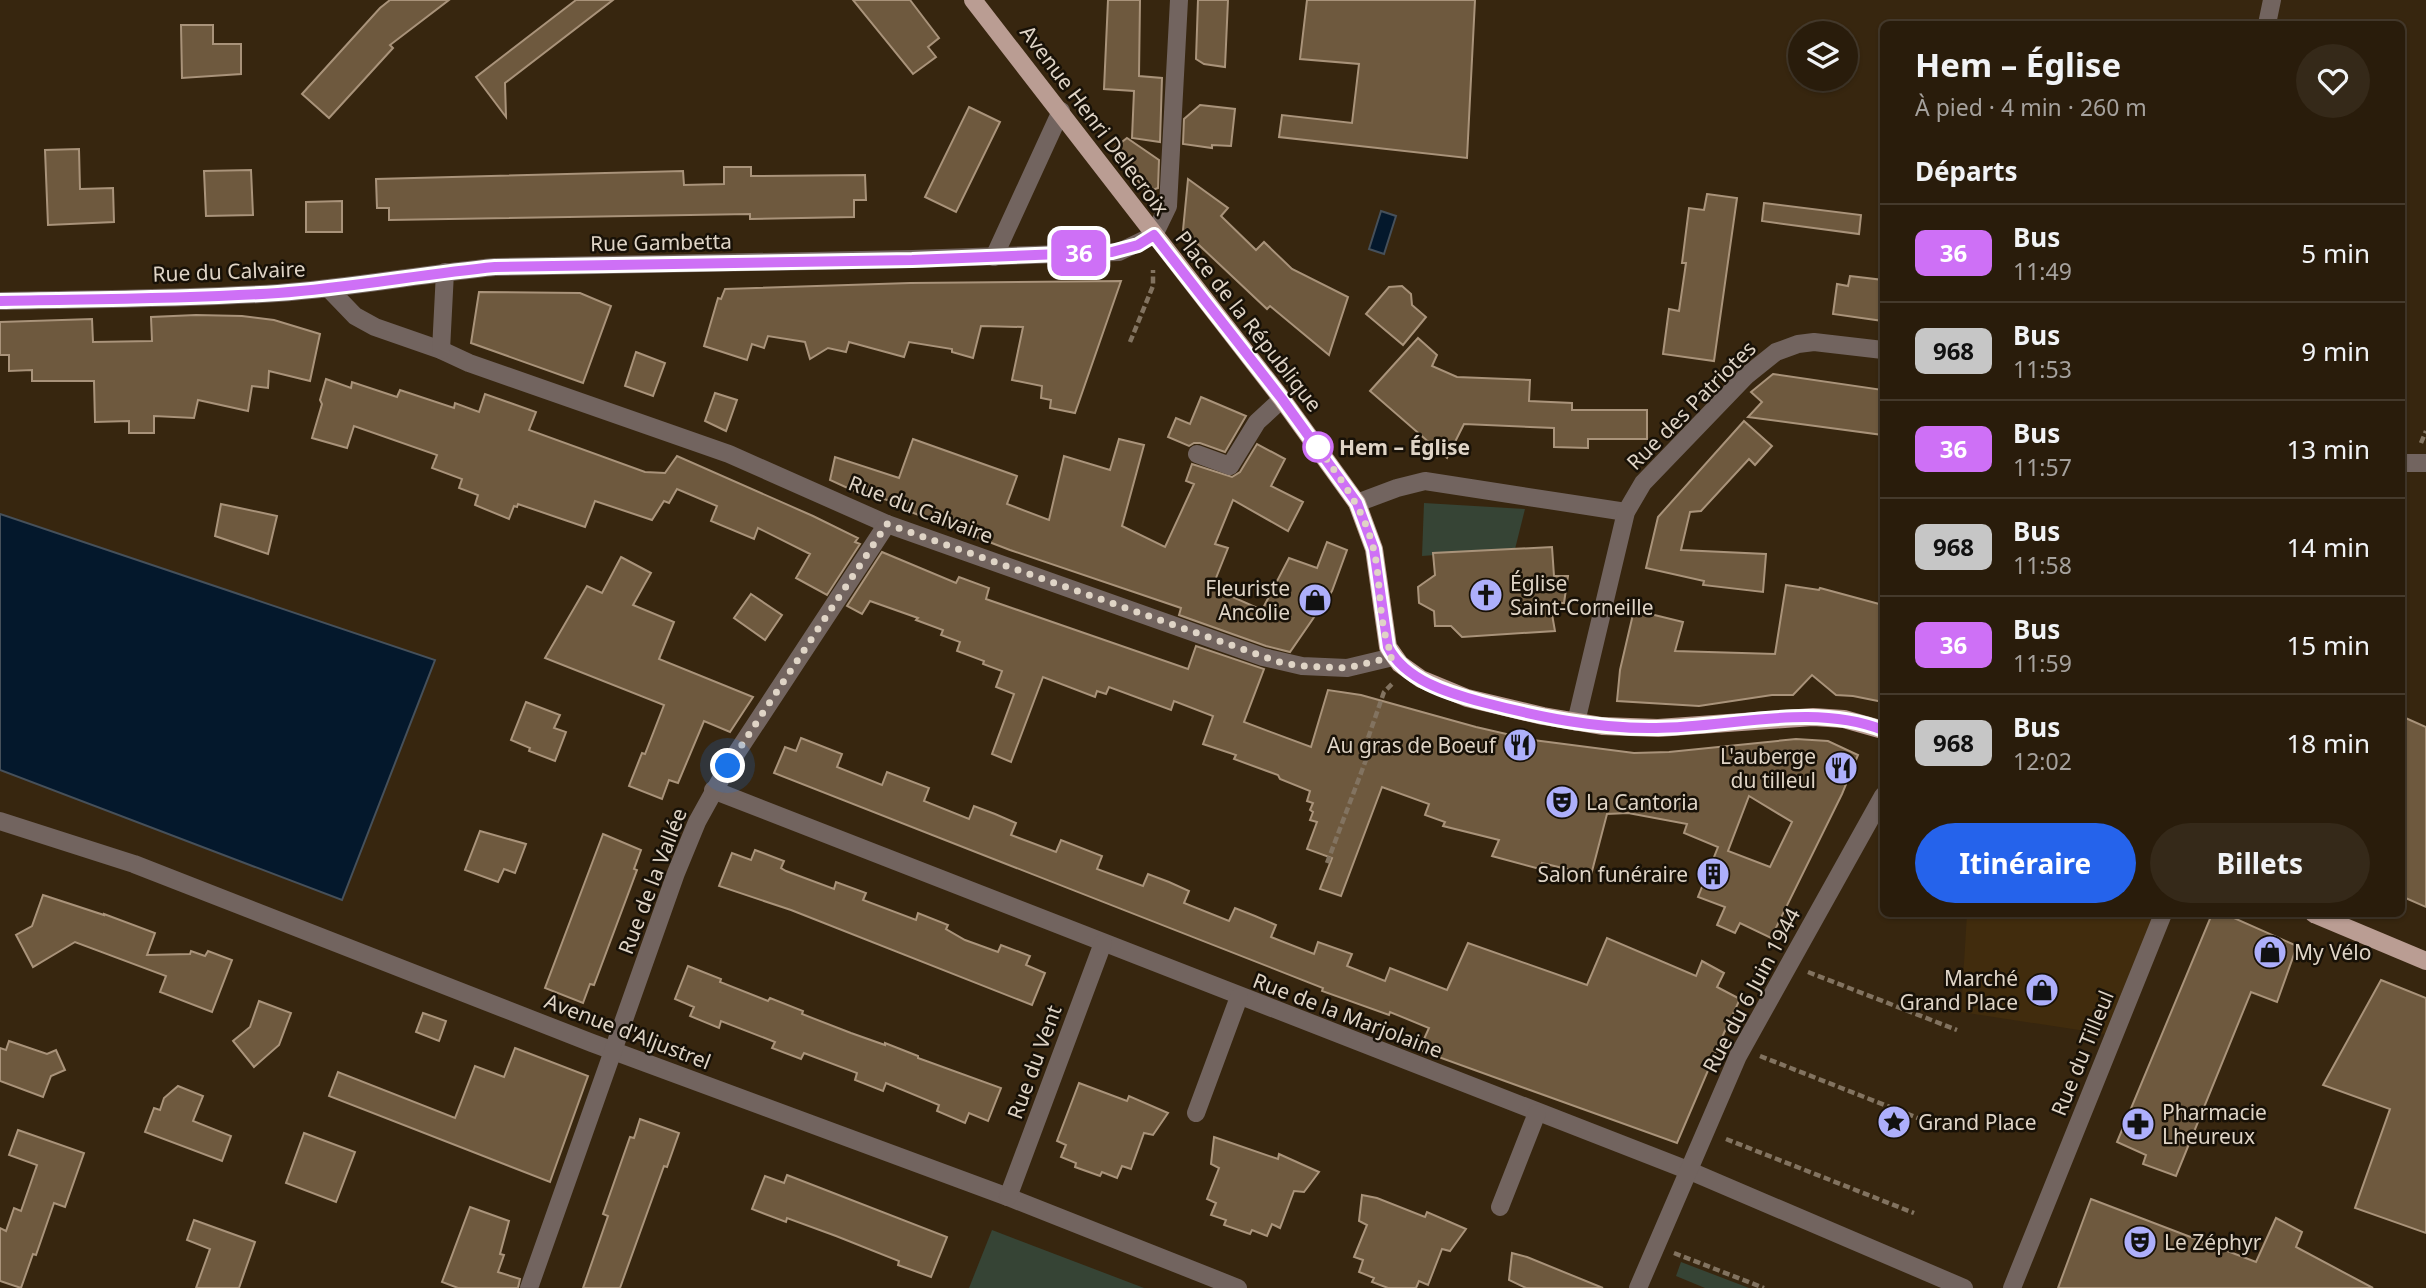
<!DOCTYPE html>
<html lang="fr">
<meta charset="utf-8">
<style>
:root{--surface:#291c0b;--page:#352919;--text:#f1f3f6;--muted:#a5a19d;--line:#453a2c;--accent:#2563eb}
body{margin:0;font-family:"Noto Sans",sans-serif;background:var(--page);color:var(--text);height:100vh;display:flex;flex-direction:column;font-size:26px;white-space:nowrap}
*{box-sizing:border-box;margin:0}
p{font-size:23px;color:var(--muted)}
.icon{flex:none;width:38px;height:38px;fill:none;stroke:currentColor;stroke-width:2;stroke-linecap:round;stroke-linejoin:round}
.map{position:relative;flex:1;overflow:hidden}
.side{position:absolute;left:1880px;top:21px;width:525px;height:896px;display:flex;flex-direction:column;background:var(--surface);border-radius:10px;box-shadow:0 2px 5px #0004,0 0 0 2px var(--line)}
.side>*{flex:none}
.badge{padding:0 14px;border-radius:10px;font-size:24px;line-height:46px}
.buttons{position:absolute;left:1788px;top:21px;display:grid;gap:14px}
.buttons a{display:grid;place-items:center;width:70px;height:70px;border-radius:50%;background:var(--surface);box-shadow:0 2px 5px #0004,0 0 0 2px var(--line);font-size:35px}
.you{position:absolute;width:35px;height:35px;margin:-18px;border:5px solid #fff;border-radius:50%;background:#1a73e8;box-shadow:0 0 0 10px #1a73e833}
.map>.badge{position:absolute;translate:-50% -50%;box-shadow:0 0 0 4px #fff}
h2{padding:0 35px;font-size:26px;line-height:63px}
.round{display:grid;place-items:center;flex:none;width:74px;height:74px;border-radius:37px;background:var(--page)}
.headline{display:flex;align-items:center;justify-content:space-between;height:119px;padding:0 35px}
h1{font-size:33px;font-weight:700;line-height:52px}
.action{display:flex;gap:14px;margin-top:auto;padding:14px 35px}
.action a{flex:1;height:80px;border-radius:42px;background:var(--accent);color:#fff;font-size:28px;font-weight:700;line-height:80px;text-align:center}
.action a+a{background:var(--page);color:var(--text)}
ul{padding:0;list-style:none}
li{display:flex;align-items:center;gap:21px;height:98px;padding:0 35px;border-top:2px solid var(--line)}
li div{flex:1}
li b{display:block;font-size:26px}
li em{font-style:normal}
li .badge{min-width:77px;font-weight:700;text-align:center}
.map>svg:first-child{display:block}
.built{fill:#412c0d}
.green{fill:#364435}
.water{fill:#04182c;stroke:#46505a;stroke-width:2}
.building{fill:#6e593e;stroke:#a9937a;stroke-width:2;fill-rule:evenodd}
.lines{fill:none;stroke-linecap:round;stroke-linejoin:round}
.path{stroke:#827360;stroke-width:4.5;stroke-dasharray:7 3.5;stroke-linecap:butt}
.minor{stroke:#72645f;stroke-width:18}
.major{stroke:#ba9d93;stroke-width:18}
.line-casing{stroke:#fff;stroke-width:16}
.line{stroke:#ce70f6;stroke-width:10}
.walk{stroke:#dfd4c6;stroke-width:7;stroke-dasharray:0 12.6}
.stop-dot{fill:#fff;stroke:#ce70f6;stroke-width:3.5}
.labels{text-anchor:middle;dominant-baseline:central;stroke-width:5;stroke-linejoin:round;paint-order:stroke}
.street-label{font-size:21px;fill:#dfd4c6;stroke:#181107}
.stop-label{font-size:21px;font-weight:bold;fill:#dfd4c6;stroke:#181107;text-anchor:start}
.poi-label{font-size:21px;fill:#dfd4c6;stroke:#181107;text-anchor:start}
</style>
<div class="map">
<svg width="2426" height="1288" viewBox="0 0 2426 1288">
<rect width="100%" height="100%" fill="#37260f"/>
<path class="built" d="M1967 914H2154L2105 1034 1961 1012Z"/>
<g class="green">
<path d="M1424 503 1525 509 1515 549 1422 556Z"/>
<path d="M992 1230 1144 1288H969Z"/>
<path d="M1681 1262 1749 1288H1705L1676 1276Z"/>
</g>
<g class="water">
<path d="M1381 211 1396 216 1384 254 1369 249Z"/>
<path d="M0 514 435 660 342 900 0 770Z"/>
</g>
<g class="building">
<path d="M390 0H449L390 45 393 48 329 118 302 94 380 8Z"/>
<path d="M576 0H613L505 83 506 117 476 77Z"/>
<path d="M853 0H910L939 38 928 47 936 57 913 74Z"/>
<path d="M1108 0H1140L1139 76 1162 78 1160 142 1132 138 1134 91 1104 89Z"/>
<path d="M1198 0H1228L1225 67 1204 64 1196 59Z"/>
<path d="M1307 0H1475L1467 158 1279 137 1282 115 1352 123 1359 64 1300 59Z"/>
<path d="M181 25H213V44H241V74L182 78Z"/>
<path d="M1200 105 1235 109 1231 146 1212 145V148L1183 144 1184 119Z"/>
<path d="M969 107 1000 122 956 212 925 197Z"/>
<path d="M1127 138 1159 160 1158 188 1147 192 1113 149Z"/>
<path d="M79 149 80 189 113 188 114 222 48 225 45 150Z"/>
<path d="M724 167H751V176L865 175 866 200H854V217L750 219V214L389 220V208H377L376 179 683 171 684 185 724 184Z"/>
<path d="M251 170 253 215 206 216 204 171Z"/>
<path d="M1188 179 1228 208 1221 216 1256 250 1264 242 1292 269 1348 297 1329 355 1270 306 1267 309 1183 230Z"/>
<path d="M1707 194 1737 198 1714 361 1663 354 1669 309 1679 311 1686 263H1682L1689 208 1704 210Z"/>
<path d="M342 201V232H306V202Z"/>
<path d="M1764 203 1861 215 1859 234 1762 221Z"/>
<path d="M1850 276 1883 280V321L1833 314 1837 284 1848 286Z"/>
<path d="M1121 281 1075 413 1050 408 1051 400 1041 398 1042 386 1012 380 1023 327 981 326 973 358 952 352V349L909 342 904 357 849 342 846 352 828 348 810 359 805 342 768 336 764 348 752 344 747 360 704 346 718 298 721 299 725 289 910 283Z"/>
<path d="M1402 286 1411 294 1412 305 1426 317 1403 345 1366 314 1389 287Z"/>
<path d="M479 292 580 293 611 306 583 383 471 343Z"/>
<path d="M196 315 242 316 274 320 320 334 310 381 269 371 268 388 252 386 248 411 198 400 194 418 154 416V433H129V421L95 422 94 381H32V370L9 371V355H0V322L92 319 93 342 152 341 151 317Z"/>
<path d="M1418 338 1437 355 1432 366 1457 377 1530 380 1529 401 1572 403V410H1647V439H1588V448L1554 447V428L1464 424 1447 458 1370 391Z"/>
<path d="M636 352 665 363 653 396 625 386Z"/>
<path d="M1773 374 1883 390V435L1748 417 1762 402 1751 392Z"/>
<path d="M326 379 351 388 352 382 397 397 400 390 454 408 455 403 479 412 485 394 536 412 529 430 645 472 665 473 677 456 813 516 858 538 855 542 860 544 827 595 796 578 810 554 758 528 754 539 711 521 717 506 677 489 669 503 664 501 652 520 595 501 585 527 518 504 517 507 514 506 509 519 475 505 478 495 459 488 462 479 432 468 437 455 354 426 347 448 312 438 322 404 320 400Z"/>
<path d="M715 393 737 400 726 431 705 421Z"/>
<path d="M1201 397 1246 416 1225 452 1200 443H1194L1189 446 1168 437 1176 418 1190 424Z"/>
<path d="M1744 421 1772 446 1755 465 1749 459 1701 511 1690 512 1681 550 1766 554 1763 592 1703 585 1704 581 1646 568 1658 517Z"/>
<path d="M913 439 1017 476 1007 504 1049 520 1064 456 1110 470 1119 439 1144 445 1122 526 1165 547 1194 484 1186 481 1192 464 1232 477 1240 472 1257 444 1285 459 1271 486 1303 502 1288 531 1233 500 1215 544 1228 548 1212 588 1262 610 1289 558 1317 568 1327 542 1347 550 1332 591 1290 652 1266 646 1179 615 1181 608 1010 550 890 504 891 501 852 490 830 480 835 457 899 478Z"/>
<path d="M221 504 277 516 268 554 215 536Z"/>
<path d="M1552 547 1554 576H1568L1564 603H1550L1555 631 1462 637 1451 626H1435L1434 611 1419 603 1418 587 1435 575 1433 553Z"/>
<path d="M882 552 956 583 959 577 989 588 986 599 1188 669 1196 646 1264 669 1244 722 1311 747 1328 690 1361 695 1476 727 1533 740 1634 753 1669 752 1796 739 1828 741 1858 755 1842 794 1771 938 1740 923 1735 933 1717 925 1725 907 1698 897 1718 847 1684 833 1687 824 1628 813 1607 814 1591 875 1542 863 1540 869 1492 856 1499 840 1443 826 1445 822 1425 815 1429 804 1382 787 1341 896 1320 889 1332 858 1307 849 1317 822 1310 820 1313 812 1310 810 1313 803 1307 801 1310 791 1280 779 1278 775 1234 759 1236 755 1203 744 1213 716 1174 701 1171 710 1109 687 1106 694 1097 691 1095 697 1043 677 1011 762 992 754 1014 694 996 687 1002 671 983 664 984 661 957 651 960 642 941 635 943 630 916 620 918 618 870 601 862 614 847 606ZM1749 796 1792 822 1770 867 1728 851Z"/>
<path d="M621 557 651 573 633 605 674 622 659 659 753 697 730 732 704 721 678 783 669 780 662 799 629 786 642 753 645 754 664 705 545 658 587 586 602 593Z"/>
<path d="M1786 585 1819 590 1820 588 1883 605V702L1853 696 1836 695 1812 675 1793 695H1772L1699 706 1617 701 1620 670 1634 610 1683 622 1675 651 1775 654Z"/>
<path d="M751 594 782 615 765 640 734 618Z"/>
<path d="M526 702 560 715 554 728 566 732 555 761 529 751 530 748 511 740Z"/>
<path d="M2401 716 2426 727V907L2401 896Z"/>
<path d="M801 738 842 754 837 767 882 785 887 772 929 788 924 801 969 819 974 806 995 814 1016 823 1011 835 1056 852 1061 840 1102 856 1097 869 1143 886 1148 874 1169 882 1189 891 1184 903 1229 921 1235 908 1255 916 1276 925 1271 937 1314 954 1318 942 1352 954 1347 966 1385 981 1390 968 1447 990 1468 943 1587 985 1607 938 1696 976 1702 961 1724 973 1717 987 1740 999 1724 1033 1677 1143 1419 1050 1429 1028 1390 1012 1389 1015 1322 991 1323 988 774 773 785 747 796 751Z"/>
<path d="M480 831 526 844 515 873 504 869 498 882 465 870Z"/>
<path d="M603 834 641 850 634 869 637 870 594 985 590 984 583 1003 545 988Z"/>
<path d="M755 850 784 861 781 868 786 871 834 889 836 882 866 893 863 900 916 920 918 913 948 925 946 929 965 940 998 952 1001 945 1030 956 1026 965 1045 973 1032 1005 791 910 719 886 732 853 751 860Z"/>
<path d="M43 895 104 915V914L155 933 147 955 190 954 191 951 205 956 208 951 232 960 212 1012 160 992 166 976 75 942 33 967 16 935 32 926Z"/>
<path d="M2212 914H2225L2297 946 2277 1002 2251 992 2176 1176 2143 1164 2146 1155 2117 1142Z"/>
<path d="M688 966 721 979 720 982 768 1001 770 998 803 1011 802 1014 851 1033 885 1045V1043L918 1056V1058L1001 1088 988 1121 969 1113 965 1123 937 1111 939 1105 886 1083 883 1091 855 1080 857 1073 804 1053 801 1059 772 1048 775 1042 721 1021 719 1028 690 1016 694 1007 675 999Z"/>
<path d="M2381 980 2426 998V1233L2355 1208 2390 1109 2323 1085Z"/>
<path d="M259 1001 291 1013 279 1045 254 1067 233 1041 250 1027Z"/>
<path d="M423 1013 446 1021 439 1041 416 1032Z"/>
<path d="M9 1041 47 1054 56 1050 65 1070 51 1076 43 1097 0 1081V1048L6 1050Z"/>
<path d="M515 1048 588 1076 550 1182 329 1096 338 1072 455 1118 475 1066 504 1077Z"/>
<path d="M1079 1083 1127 1101 1129 1096 1168 1113 1153 1135 1144 1133 1131 1169 1122 1166 1117 1178 1102 1172 1100 1176 1075 1167 1076 1163 1061 1157 1066 1145 1057 1141Z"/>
<path d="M178 1086 203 1096 193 1121 231 1136 222 1161 145 1132 154 1108 160 1110 164 1098Z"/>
<path d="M640 1119 679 1133 667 1167 664 1166 620 1288H583L608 1216 603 1214 630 1137 634 1138Z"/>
<path d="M18 1130 84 1153 65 1207 54 1203 36 1255 33 1254 21 1288 0 1281V1228L6 1231 14 1208 21 1211 37 1165 9 1155Z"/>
<path d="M304 1133 355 1152 336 1202 286 1183Z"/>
<path d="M1214 1137 1278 1159 1279 1154 1319 1172 1304 1192 1294 1191 1280 1228 1272 1224 1267 1236 1252 1230 1250 1234 1224 1225 1226 1220 1211 1215 1216 1203 1207 1199 1219 1168 1211 1164Z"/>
<path d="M787 1175 947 1237 931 1277 898 1265 899 1261 836 1236 787 1218 786 1222 752 1209 765 1176 784 1183Z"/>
<path d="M1362 1195 1377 1198 1425 1217 1427 1212 1466 1229 1450 1251 1442 1249 1428 1285 1419 1281 1416 1288H1388L1372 1282 1374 1278 1359 1272 1363 1260 1354 1257 1367 1225 1359 1221Z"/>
<path d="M2091 1199 2256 1262 2276 1218 2302 1232 2296 1247 2373 1288H2058Z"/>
<path d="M470 1207 509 1221 500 1254 504 1255 498 1272 520 1279 518 1288H458L442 1282Z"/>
<path d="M194 1220 255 1242 239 1288H196L210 1249 187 1240Z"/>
<path d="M1512 1253 1527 1257 1603 1288H1526L1509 1280Z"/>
</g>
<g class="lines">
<g class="path">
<path d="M1130 342 1153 286V270"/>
<path d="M2421 443 2426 431"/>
<path d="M1327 863 1372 744 1367 741 1384 692 1393 683"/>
<path d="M1808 972 1957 1030"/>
<path d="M1760 1056 1938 1126"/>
<path d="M1726 1139 1914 1213"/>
<path d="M1674 1253 1764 1288"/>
</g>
<g class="minor">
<path d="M2267 24 2272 0"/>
<path d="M994 257 1061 111"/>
<path d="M329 289 355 316 375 327 441 350 469 363 729 454 887 524 1263 657 1302 666 1347 668 1393 657"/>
<path d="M0 301C92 299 185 299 278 293 350 288 422 274 495 267L912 259 1119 252 1154 235 1168 206 1179 0"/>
<path d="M441 350 445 272"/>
<path d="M1197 454 1230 466 1257 422 1282 399"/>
<path d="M2401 463H2426"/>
<path d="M1357 503 1397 488 1425 481 1626 512"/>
<path d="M1576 722 1626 512 1643 483 1746 376 1776 352 1798 344 1814 342 1883 350"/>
<path d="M713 790 1690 1171 1964 1288"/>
<path d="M0 821 134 864 592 1043 1008 1197 1238 1288"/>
<path d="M1196 1113 1239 997"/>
<path d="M1008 1197 1103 943"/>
<path d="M1500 1207 1537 1113"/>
<path d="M529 1288 676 873 697 822 728 766 887 524"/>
<path d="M1638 1288 1738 1056 1883 796"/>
<path d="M2012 1288 2163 914"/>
</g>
<g class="major">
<path d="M973 0 1282 399 1357 503 1374 549 1388 647 1400 664 1421 679 1467 698 1543 716 1602 726 1658 728 1813 717 1844 719 1883 730"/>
<path d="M2314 914 2426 961"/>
</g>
</g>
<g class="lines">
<defs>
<path id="line" d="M0 301C92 299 185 299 278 293 350 288 422 274 495 267L912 260 1112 252 1138 245 1154 235 1282 399 1357 503 1374 549 1388 647C1405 680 1448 693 1482 702 1539 717 1597 729 1656 728 1730 728 1811 702 1883 730"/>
</defs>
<use href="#line" class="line-casing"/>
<use href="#line" class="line"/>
<path class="walk" d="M728 766 887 524 1282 663 1302 666 1347 668 1393 657C1377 625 1382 585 1374 551 1365 510 1341 480 1318 447"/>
</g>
<defs>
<symbol id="church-disc" viewBox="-11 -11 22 22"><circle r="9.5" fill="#adaffb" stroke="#181107"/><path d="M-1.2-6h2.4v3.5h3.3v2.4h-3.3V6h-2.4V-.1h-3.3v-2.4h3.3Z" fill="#111"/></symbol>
<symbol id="shop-disc" viewBox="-11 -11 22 22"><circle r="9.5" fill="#adaffb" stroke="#181107"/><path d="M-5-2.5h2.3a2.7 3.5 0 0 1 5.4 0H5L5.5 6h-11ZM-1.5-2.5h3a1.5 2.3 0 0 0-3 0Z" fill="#111"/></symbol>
<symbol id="restaurant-disc" viewBox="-11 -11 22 22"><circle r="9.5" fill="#adaffb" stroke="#181107"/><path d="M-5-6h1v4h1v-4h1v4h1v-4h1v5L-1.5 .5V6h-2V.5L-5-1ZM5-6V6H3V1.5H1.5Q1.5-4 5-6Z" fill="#111"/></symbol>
<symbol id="theatre-disc" viewBox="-11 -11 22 22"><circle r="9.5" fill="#adaffb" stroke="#181107"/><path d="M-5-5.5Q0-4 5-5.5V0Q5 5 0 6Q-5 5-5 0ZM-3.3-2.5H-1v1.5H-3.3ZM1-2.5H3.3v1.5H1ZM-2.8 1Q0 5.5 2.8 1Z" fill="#111"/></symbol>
<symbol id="building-disc" viewBox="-11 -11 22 22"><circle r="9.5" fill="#adaffb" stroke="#181107"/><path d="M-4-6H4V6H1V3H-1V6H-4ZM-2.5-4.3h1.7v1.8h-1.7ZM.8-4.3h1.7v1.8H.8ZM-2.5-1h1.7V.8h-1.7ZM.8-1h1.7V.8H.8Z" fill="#111"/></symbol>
<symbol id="sight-disc" viewBox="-11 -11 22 22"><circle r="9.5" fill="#adaffb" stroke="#181107"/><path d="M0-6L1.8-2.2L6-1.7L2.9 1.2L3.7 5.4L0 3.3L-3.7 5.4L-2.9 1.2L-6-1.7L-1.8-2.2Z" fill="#111"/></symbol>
<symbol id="pharmacy-disc" viewBox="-11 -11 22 22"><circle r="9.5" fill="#adaffb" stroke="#181107"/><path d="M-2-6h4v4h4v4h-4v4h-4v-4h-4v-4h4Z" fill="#111"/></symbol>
</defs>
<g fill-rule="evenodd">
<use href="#church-disc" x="1467" y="576" width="38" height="38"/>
<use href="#shop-disc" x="1296" y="581" width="38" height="38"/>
<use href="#restaurant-disc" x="1501" y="726" width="38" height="38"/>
<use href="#restaurant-disc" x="1822" y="749" width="38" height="38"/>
<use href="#theatre-disc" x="1543" y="783" width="38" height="38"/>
<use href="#building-disc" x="1694" y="855" width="38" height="38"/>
<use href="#shop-disc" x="2251" y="933" width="38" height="38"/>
<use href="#shop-disc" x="2023" y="971" width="38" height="38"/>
<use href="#sight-disc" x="1875" y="1103" width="38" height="38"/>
<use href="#pharmacy-disc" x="2119" y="1105" width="38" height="38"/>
<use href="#theatre-disc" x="2121" y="1223" width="38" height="38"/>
</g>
<circle class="stop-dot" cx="1318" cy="447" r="14"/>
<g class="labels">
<g class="street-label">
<text transform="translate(1095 120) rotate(53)">Avenue Henri Delecroix</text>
<text transform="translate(661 242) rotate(-1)">Rue Gambetta</text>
<text transform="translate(229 271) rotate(-2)">Rue du Calvaire</text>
<text transform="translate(1249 321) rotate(52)">Place de la République</text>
<text transform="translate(1691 405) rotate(-45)">Rue des Patriotes</text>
<text transform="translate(921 509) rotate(21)">Rue du Calvaire</text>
<text transform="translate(652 881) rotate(-69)">Rue de la Vallée</text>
<text transform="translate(1751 990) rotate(-62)">Rue du 6 Juin 1944</text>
<text transform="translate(1348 1015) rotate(21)">Rue de la Marjolaine</text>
<text transform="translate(628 1031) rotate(21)">Avenue d'Aljustrel</text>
<text transform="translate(2082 1053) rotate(-68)">Rue du Tilleul</text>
<text transform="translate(1034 1062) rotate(-70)">Rue du Vent</text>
</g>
<g class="stop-label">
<text x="1339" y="447">Hem – Église</text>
</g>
<g class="poi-label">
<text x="1510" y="583">Église<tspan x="1510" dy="24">Saint-Corneille</tspan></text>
<text x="1290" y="588" text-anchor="end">Fleuriste<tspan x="1290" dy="24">Ancolie</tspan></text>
<text x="1496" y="745" text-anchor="end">Au gras de Boeuf</text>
<text x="1816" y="756" text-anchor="end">L'auberge<tspan x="1816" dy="24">du tilleul</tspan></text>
<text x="1586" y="802">La Cantoria</text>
<text x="1688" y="874" text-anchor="end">Salon funéraire</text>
<text x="2294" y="952">My Vélo</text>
<text x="2018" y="978" text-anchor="end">Marché<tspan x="2018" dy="24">Grand Place</tspan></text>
<text x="2162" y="1112">Pharmacie<tspan x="2162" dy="24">Lheureux</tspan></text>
<text x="1918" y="1122">Grand Place</text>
<text x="2164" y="1242">Le Zéphyr</text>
</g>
</g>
</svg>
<div class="buttons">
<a><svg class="icon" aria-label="layers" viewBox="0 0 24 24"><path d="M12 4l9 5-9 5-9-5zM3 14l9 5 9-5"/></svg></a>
</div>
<div class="you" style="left:728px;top:766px"></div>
<b class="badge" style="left:1079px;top:253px;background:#ce70f6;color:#fff">36</b>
<section class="side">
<div class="headline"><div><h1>Hem – Église</h1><p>À pied · 4 min · 260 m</p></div><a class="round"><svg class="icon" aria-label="heart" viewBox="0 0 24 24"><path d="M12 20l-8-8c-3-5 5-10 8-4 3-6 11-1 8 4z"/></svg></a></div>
<h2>Départs</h2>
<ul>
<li><span class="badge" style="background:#ce70f6;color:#fff">36</span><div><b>Bus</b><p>11:49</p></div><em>5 min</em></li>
<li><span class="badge" style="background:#c6c6c6;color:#111">968</span><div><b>Bus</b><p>11:53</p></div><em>9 min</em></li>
<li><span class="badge" style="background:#ce70f6;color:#fff">36</span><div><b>Bus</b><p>11:57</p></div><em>13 min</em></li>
<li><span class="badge" style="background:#c6c6c6;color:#111">968</span><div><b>Bus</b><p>11:58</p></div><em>14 min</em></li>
<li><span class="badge" style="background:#ce70f6;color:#fff">36</span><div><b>Bus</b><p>11:59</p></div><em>15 min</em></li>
<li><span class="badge" style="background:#c6c6c6;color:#111">968</span><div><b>Bus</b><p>12:02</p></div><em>18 min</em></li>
</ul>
<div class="action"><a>Itinéraire</a><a>Billets</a></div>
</section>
</div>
